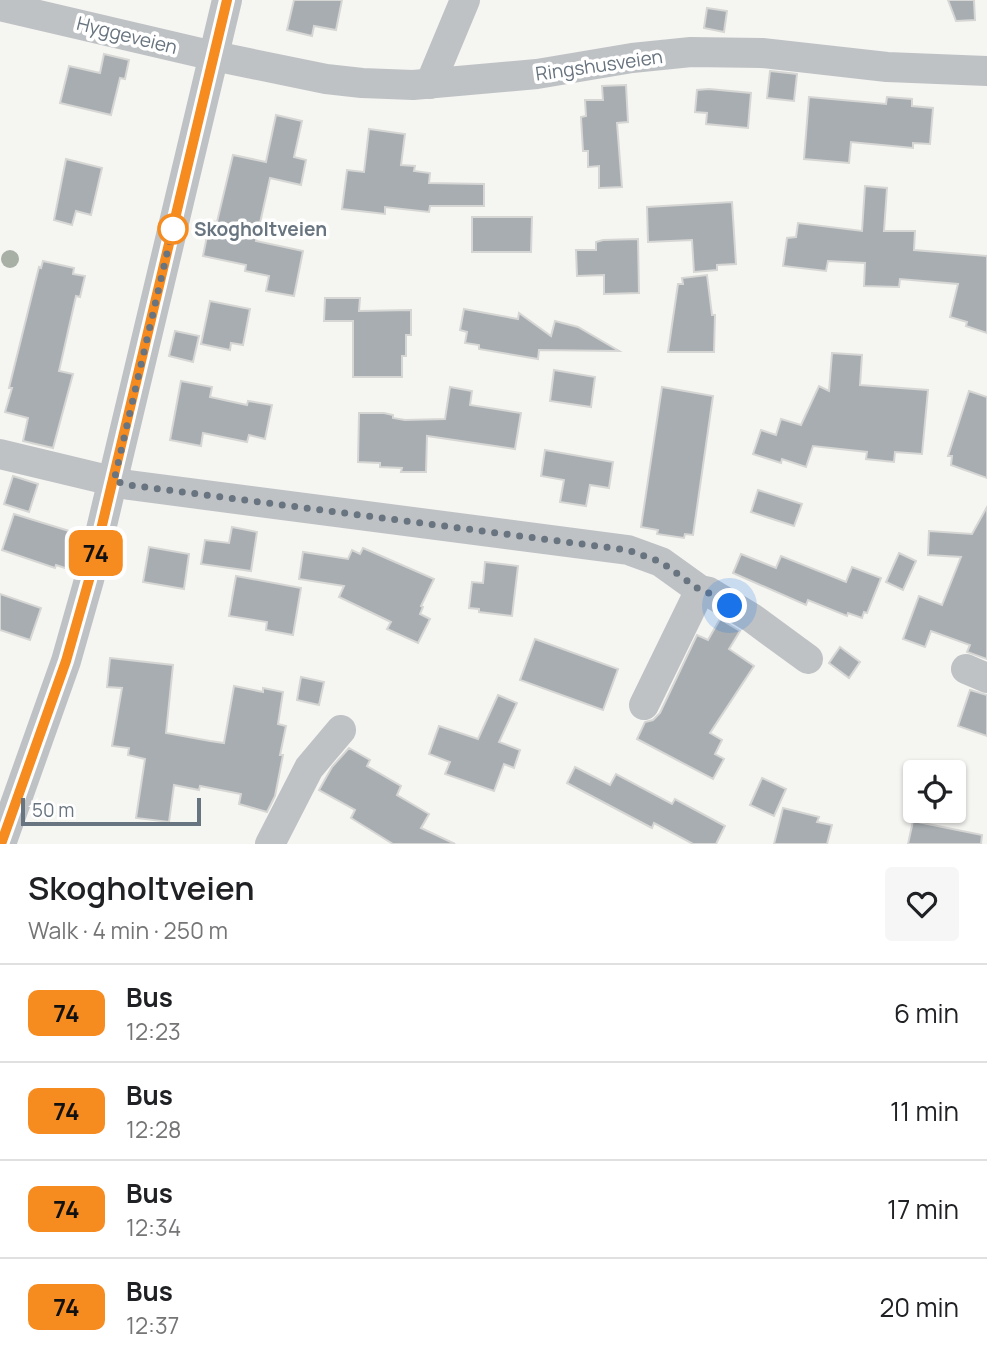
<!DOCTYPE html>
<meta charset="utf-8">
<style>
:root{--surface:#fff;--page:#f6f6f6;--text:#202124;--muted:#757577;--line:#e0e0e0}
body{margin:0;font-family:Manrope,sans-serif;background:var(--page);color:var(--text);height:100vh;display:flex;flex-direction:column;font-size:26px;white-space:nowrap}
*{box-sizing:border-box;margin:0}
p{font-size:23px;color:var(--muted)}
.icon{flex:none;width:38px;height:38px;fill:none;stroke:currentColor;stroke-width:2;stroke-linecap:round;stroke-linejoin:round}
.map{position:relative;height:844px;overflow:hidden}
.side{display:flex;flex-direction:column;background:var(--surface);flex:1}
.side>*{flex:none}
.badge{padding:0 14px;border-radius:10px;font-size:24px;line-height:46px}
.fabs{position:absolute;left:903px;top:760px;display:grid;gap:14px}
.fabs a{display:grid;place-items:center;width:63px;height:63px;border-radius:7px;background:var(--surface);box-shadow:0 2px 5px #0004;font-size:35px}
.scale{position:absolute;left:21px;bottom:18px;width:180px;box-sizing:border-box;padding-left:7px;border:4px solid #68747f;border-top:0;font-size:19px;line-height:24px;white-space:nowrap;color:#68747f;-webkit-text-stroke:5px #fff;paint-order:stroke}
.you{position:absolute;width:35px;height:35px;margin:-18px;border:5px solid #fff;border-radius:50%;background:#1a73e8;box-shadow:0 0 0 10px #1a73e833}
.map>.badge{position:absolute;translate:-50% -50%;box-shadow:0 0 0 4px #fff}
.round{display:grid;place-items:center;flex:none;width:74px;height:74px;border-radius:7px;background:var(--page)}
.headline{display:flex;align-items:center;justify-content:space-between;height:119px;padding:0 28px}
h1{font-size:33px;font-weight:600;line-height:52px}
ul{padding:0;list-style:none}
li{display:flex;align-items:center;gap:21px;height:98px;padding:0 28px;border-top:2px solid var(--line)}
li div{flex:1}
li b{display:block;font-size:26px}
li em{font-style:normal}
li .badge{min-width:77px;font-weight:700;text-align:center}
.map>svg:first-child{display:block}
.building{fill:#a7adb1;stroke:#d6d6d4;stroke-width:2}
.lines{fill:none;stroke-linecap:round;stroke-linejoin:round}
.minor{stroke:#bfc2c5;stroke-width:30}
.tree{fill:#a8b0a5}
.line-casing{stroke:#fff;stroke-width:16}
.line{stroke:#f68b1f;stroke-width:10}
.walk{stroke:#68747f;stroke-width:7;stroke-dasharray:0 12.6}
.stop-dot{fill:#fff;stroke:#f68b1f;stroke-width:3.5}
.labels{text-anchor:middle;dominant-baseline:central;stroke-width:7;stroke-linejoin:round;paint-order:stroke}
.street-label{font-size:19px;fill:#68747f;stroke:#fff}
.stop-label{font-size:19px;font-weight:bold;fill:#68747f;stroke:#fff;text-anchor:start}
</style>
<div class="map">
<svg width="987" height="844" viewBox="0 0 987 844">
<rect width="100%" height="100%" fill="#f5f5f2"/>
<g class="building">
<path d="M294 0H342L336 30 314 26 312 36 287 30Z"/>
<path d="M948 0H974L975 20 956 21Z"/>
<path d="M707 8 727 11 724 32 704 28Z"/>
<path d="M104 54 129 60 125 79 120 78 111 115 60 103 69 66 100 73Z"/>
<path d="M770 71 797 74 794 101 767 98Z"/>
<path d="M626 85 628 122 617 123 622 187 599 188V166L588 167V151H583L581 117 586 116 585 100H603L602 86Z"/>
<path d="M709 89 751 93 748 128 706 124 707 113 695 112 697 90Z"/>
<path d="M809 97 886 104 887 97 912 99V106L933 108 930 144 913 143V148L851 142 849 163 804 159Z"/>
<path d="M276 115 302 121 294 157 306 160 301 185 270 178 256 241 303 251 294 296 266 291 269 276 245 271 246 265 203 256 210 221 217 222 233 155 266 162Z"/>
<path d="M369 129 405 134 401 165 415 166 414 171 430 173 429 183 484 184V206H430L429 212 385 207V214L342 209 347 170 364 172Z"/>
<path d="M66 159 102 168 91 215 76 211 72 225 54 220Z"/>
<path d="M865 186 887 188 884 231H915L914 250 987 256V333L966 326 967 322 950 317 958 284 900 279 899 287 864 286 865 263 828 261 826 271 783 266 787 238 796 237 798 223 862 231Z"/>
<path d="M732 202 736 264 717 265V270L694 272 692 240 648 242 647 207Z"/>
<path d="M472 217H532L531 252H472Z"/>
<path d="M638 239 639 293 604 294V275L577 276 576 250H596V242L603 240Z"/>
<path d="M43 261 74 268 73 274 85 276 80 297 76 296 59 371 73 374 53 448 23 441 28 418 5 412 12 388H9L39 267 41 268Z"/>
<path d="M707 275 712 315H715L714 352H668L678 284H683L682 278Z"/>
<path d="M325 298H360L359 311 411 310V335H406V356H402V377H353V321H324Z"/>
<path d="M210 301 250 309 243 345 231 343 230 350 201 344Z"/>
<path d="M464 309 518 319 519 313 551 336 555 321 578 327 619 351 539 350 538 359 479 349V345L465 343 467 332 460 330Z"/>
<path d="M175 331 199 336 193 362 169 356Z"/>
<path d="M832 353 862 355 860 385 928 390 922 454 895 452 894 462 866 459 867 452 813 446 806 467 782 459 781 463 753 454 761 430 776 435 781 419 801 425 819 386 829 391Z"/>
<path d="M554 370 595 377 591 407 550 401Z"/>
<path d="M181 381 212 387 210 397 247 405 248 401 272 405 265 439 249 435 247 442 203 433 201 446 170 440Z"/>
<path d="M450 387 472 391 470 405 521 413 515 449 427 436 426 472H401L402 468 380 467V463L358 462 359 413H384L393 415V418L405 420 445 419Z"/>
<path d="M662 387 713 396 693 535 685 534 684 538 657 534 658 530 641 527Z"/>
<path d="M969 391 987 397V478L951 465 952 456H948Z"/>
<path d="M545 450 613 462 609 488 590 485 586 506 560 502 564 480 541 476Z"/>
<path d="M13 476 38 484 29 512 4 504Z"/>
<path d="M758 490 802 504 794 526 751 512Z"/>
<path d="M987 507V659L967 652 970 645 931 631 925 647 903 639 919 596 942 605 961 557 928 555 929 531 972 534Z"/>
<path d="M14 514 82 535 71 570 56 565 55 568 2 550Z"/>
<path d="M232 527 257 532 251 571 201 564 205 540 229 543Z"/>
<path d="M149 547 189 554 184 589 143 582Z"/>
<path d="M363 548 434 579 421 606 423 607 420 614 430 619 418 643 387 629 391 622 339 597 344 586 299 579 303 552 348 559 352 550 360 554Z"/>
<path d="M899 553 916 561 903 590 886 582Z"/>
<path d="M741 554 776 568 781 556 846 582 852 567 881 578 867 613 864 612 862 618 848 613 847 616 808 600 806 605 733 573Z"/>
<path d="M485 562 518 566 512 616 479 612V609L469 608 472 582 483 583Z"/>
<path d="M236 576 301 588 293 635 266 630 267 622 229 616Z"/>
<path d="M0 594 41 608 30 640 0 630Z"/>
<path d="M720 619 740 631 729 649 754 666 710 733 722 740 715 754 724 759 713 779 637 739 645 722 653 720 660 713 697 635 708 640Z"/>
<path d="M535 639 618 669 603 710 520 680Z"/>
<path d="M840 647 860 662 849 678 829 663Z"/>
<path d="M110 658 173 665 166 733 210 741 224 743 234 686 263 692V688L283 692 278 724 286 726 280 755H283L275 796 267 812 239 804 241 794 200 786 199 790 174 785 169 822 136 818 145 759 128 755 129 748 112 746 122 688 107 687Z"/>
<path d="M301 677 324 682 319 705 297 700Z"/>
<path d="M970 690 987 695V736L958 726Z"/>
<path d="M498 695 517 703 499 742 520 750 514 768 504 764 494 791 445 774 450 762 429 754 439 726 478 739Z"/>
<path d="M349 748 370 760 367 766 401 786 397 795 429 814 421 828 455 844H393L351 818 355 810 319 790 332 767Z"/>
<path d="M575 767 610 785 616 774 672 804 675 799 725 826 716 844H693L654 823 652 828 567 783Z"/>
<path d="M762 778 786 789 774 816 750 805Z"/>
<path d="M783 808 819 817 817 822 832 825 827 844H774Z"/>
<path d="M913 821 982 835 981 844H908Z"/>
</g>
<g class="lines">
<g class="minor">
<path d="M0 6 214 56 326 79 362 83 413 85 537 74 632 58 691 52 762 53 887 67 987 71"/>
<path d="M430 84 465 0"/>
<path d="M0 454 129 485 628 550 661 562 700 590 709 592 752 618 808 659"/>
<path d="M966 669 987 678"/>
<path d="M644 705 700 590"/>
<path d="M1 844 66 661 89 580 227 0"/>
<path d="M270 844 309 768 341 730"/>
</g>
</g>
<circle class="tree" cx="10" cy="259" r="9"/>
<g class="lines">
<defs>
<path id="line" d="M1 844 66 661 89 580 227 0"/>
</defs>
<use href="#line" class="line-casing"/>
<use href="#line" class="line"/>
<path class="walk" d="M173 229 174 223 114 481 129 485 628 550 661 562 700 590 709 593 730 606"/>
</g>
<circle class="stop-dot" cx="173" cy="229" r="14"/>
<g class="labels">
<g class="street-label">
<text transform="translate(127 35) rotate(14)">Hyggeveien</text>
<text transform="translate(599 65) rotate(-8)">Ringshusveien</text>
</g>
<g class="stop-label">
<text x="194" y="229">Skogholtveien</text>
</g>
</g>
</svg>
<div class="fabs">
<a><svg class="icon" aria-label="locate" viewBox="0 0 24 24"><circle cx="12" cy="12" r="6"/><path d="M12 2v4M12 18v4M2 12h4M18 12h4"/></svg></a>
</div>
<div class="scale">50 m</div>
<div class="you" style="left:730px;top:606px"></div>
<b class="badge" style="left:96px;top:553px;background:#f68b1f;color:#111">74</b>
</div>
<section class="side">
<div class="headline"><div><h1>Skogholtveien</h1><p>Walk · 4 min · 250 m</p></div><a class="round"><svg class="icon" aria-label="heart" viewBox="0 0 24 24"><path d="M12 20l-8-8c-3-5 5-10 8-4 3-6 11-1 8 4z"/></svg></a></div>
<ul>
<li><span class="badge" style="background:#f68b1f;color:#111">74</span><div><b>Bus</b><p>12:23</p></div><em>6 min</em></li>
<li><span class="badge" style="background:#f68b1f;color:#111">74</span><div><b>Bus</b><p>12:28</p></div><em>11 min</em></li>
<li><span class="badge" style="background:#f68b1f;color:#111">74</span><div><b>Bus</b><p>12:34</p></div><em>17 min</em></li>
<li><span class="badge" style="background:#f68b1f;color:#111">74</span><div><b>Bus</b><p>12:37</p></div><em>20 min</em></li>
</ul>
</section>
